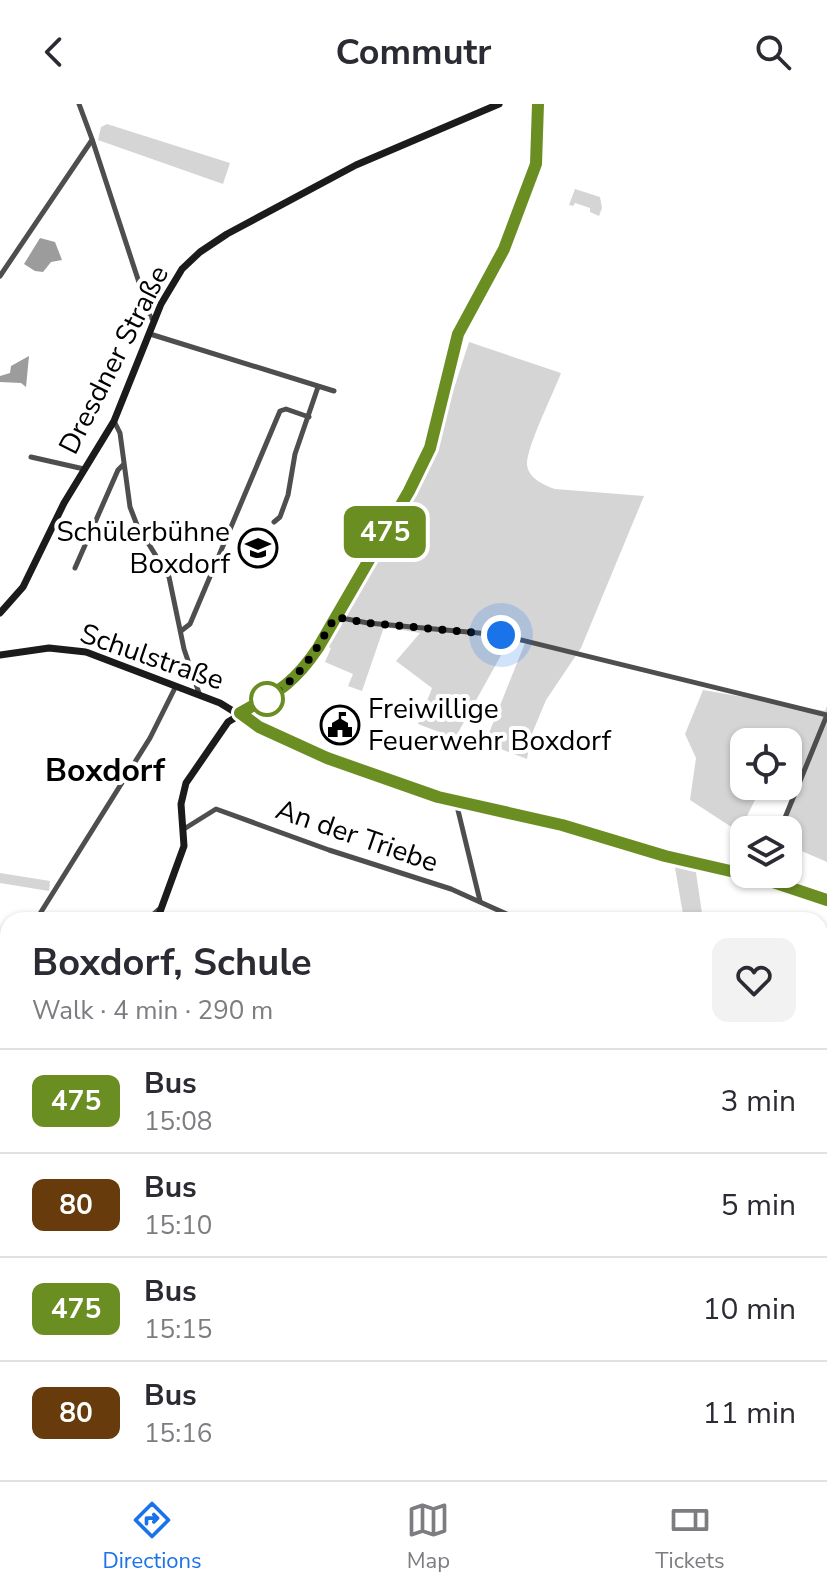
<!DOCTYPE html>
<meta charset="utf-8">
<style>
:root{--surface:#fff;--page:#f2f2f3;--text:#2b2b33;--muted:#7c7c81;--line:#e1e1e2;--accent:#1a73e8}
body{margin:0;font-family:"Nunito Sans",sans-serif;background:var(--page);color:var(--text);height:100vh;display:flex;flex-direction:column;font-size:30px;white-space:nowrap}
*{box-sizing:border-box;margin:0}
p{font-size:26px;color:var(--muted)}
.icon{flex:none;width:44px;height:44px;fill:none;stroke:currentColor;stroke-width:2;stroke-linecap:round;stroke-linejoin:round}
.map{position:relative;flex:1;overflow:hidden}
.sheet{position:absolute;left:0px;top:808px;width:828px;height:568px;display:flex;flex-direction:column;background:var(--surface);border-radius:24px 24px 0 0;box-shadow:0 2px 6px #0004}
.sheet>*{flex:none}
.badge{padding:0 16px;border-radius:12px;font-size:28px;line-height:52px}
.controls{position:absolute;left:730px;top:624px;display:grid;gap:16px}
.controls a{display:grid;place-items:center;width:72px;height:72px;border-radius:16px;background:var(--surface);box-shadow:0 2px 6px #0004;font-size:40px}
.you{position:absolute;width:40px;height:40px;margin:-20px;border:6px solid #fff;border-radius:50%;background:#1a73e8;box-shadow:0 0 0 12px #1a73e833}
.map>.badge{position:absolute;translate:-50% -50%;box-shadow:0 0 0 4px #fff}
.round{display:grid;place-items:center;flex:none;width:84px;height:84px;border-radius:16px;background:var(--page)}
.head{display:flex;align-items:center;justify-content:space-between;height:136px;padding:0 32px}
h1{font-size:38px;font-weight:700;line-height:60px}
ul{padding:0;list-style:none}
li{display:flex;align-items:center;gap:24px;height:104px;padding:0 32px;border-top:2px solid var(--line)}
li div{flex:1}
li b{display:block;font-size:30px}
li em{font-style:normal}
li .badge{min-width:88px;font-weight:700;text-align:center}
header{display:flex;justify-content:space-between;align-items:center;height:104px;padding:0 32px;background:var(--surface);font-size:36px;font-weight:700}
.tab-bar{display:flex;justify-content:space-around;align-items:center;height:112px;border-top:2px solid var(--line);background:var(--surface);font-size:22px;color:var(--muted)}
.tab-bar a{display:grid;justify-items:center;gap:4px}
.tab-bar .selected{color:var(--accent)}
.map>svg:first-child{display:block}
.green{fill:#d5d5d5}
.water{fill:#9c9c9c}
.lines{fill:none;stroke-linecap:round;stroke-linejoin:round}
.street{stroke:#4e4e4e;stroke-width:5}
.secondary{stroke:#1b1b1b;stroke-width:7}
.line-casing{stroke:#fff;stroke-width:18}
.line{stroke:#6b8e23;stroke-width:12}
.walk{stroke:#000;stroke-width:8;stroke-dasharray:0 14.4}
.stop-dot{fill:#fff;stroke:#6b8e23;stroke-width:4}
.labels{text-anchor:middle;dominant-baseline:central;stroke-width:8;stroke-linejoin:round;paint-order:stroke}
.street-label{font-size:28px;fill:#000;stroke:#fff}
.poi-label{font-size:28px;fill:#000;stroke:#fff;text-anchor:end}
.quarter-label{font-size:32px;font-weight:bold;fill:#000;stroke:#fff}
</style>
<header><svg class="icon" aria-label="back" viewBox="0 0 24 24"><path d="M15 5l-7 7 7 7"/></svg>Commutr<svg class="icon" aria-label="search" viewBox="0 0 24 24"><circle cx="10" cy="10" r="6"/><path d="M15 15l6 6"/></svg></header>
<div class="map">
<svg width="827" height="1376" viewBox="0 0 827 1376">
<rect width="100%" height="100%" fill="#fff"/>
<g class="green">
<path d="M107 20 230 59 223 80 98 36 101 23Z"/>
<path d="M575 85 600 93 602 104 599 112 590 108V104L575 99 573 102 569 101Z"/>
<path d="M469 238 561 269C554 288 526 344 527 361 529 375 544 381 555 385L644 392 581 544 546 596 531 632 527 655 485 639 525 539 509 537 455 634 418 620 432 584 396 557 420 529 384 523 362 587 348 582 353 570 325 558 331 544 324 541 336 516 374 522 339 511 433 349Z"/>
<path d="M703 586 825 607 827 602V758L788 741V726H781L793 685 786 682H788V638H744V682H762L739 728 690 696 696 654 685 630Z"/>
<path d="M674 758 695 762 703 816H684Z"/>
<path d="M0 769 50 777 49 787 0 779Z"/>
<path d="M820 852H827V947L820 899Z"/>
<path d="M820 964 827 966V1199L820 1224Z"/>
<path d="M0 1316 8 1318V1368H184L180 1376H9L0 1351Z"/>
<path d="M262 1368H624L618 1376H290Z"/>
</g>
<g class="water">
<path d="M40 134 55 138 62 156 51 158 43 168 35 167 24 160Z"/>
<path d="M29 252 26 283 21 279 0 278V272L10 269 11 262Z"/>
</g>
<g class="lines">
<g class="street">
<path d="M79 0 92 35 150 212 154 217"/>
<path d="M0 172 92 36"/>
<path d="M150 230 334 287"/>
<path d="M114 317 120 329 130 403 137 421 169 473 184 545 199 589"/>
<path d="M31 353 84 365"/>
<path d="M274 418 280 413 288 391 295 350 318 283"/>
<path d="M75 464 118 366 123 361"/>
<path d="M336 513 368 519 501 531 827 611 780 726"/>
<path d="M181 527 190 520 280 307 286 305 309 313"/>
<path d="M456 698 480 797"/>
<path d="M184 725 216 705 329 746 451 785 520 816"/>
<path d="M36 816 150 634 176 582"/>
<path d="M147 816 158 806"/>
<path d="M0 877 8 862"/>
</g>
<g class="secondary">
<path d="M0 509 23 483 64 399 114 317 161 200 182 165 200 148 227 130 356 61 499 0"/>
<path d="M0 551 49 544 86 548 220 599 259 623 327 654 438 693 562 721 665 752 761 774 827 796"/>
<path d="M157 816 184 742 181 700 186 679 228 618 287 582 299 570 318 544 409 387 430 344 458 230 504 145 536 60 543 0"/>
<path d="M0 1141 8 1107"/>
<path d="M0 1170 8 1199"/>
<path d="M0 1332 8 1301"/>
</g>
</g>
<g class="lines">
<defs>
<path id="line" d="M538 0 536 60 504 145 458 230 430 344 409 387 318 544C293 581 277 588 240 609L259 623 327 654 438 693 562 721 665 752 761 774 827 796"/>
</defs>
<use href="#line" class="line-casing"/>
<use href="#line" class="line"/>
<path class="walk" d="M267 595C302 572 315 548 335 513L368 519 501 531"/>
</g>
<defs>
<symbol id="school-ring" viewBox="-11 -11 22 22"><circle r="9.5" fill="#fff" stroke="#000" stroke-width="1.5"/><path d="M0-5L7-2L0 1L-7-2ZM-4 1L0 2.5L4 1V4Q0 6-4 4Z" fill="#000"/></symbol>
<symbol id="civic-ring" viewBox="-11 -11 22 22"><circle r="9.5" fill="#fff" stroke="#000" stroke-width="1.5"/><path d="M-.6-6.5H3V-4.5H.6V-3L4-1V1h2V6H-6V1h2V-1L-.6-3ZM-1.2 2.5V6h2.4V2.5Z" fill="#000"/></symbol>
</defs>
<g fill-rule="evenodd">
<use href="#school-ring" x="236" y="422" width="44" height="44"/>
<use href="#civic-ring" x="318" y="599" width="44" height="44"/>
</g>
<circle class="stop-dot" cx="267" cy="595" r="16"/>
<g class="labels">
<g class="street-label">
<text transform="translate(114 256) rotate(-63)">Dresdner Straße</text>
<text transform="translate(152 553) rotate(19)">Schulstraße</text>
<text transform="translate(357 732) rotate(19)">An der Triebe</text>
</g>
<g class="poi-label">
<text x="230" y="428">Schülerbühne<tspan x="230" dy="32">Boxdorf</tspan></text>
<text x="368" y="605" text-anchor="start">Freiwillige<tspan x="368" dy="32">Feuerwehr Boxdorf</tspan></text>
</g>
<g class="quarter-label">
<text x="105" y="666">Boxdorf</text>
</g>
</g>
</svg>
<div class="controls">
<a><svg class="icon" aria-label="locate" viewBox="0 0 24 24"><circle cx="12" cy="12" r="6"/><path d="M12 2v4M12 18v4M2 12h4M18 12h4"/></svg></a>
<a><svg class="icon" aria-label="layers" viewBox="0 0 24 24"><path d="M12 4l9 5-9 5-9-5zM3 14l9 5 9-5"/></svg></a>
</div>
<div class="you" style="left:501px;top:531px"></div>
<b class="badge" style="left:385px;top:428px;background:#6b8e23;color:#fff">475</b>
<section class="sheet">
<div class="head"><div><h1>Boxdorf, Schule</h1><p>Walk · 4 min · 290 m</p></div><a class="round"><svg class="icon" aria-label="heart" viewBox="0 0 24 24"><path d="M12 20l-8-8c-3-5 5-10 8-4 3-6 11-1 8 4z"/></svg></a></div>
<ul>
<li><span class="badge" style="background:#6b8e23;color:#fff">475</span><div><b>Bus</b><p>15:08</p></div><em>3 min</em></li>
<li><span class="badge" style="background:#683b0c;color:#fff">80</span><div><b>Bus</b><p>15:10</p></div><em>5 min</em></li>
<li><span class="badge" style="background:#6b8e23;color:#fff">475</span><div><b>Bus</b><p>15:15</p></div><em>10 min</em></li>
<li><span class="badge" style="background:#683b0c;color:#fff">80</span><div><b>Bus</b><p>15:16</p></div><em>11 min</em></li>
</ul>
</section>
</div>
<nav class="tab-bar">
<a class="selected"><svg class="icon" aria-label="directions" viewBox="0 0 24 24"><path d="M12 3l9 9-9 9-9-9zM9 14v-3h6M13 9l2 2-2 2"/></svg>Directions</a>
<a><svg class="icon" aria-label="map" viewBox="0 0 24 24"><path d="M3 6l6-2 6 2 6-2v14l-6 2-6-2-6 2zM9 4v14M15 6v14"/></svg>Map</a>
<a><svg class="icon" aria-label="tickets" viewBox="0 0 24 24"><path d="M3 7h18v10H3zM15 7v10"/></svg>Tickets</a>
</nav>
